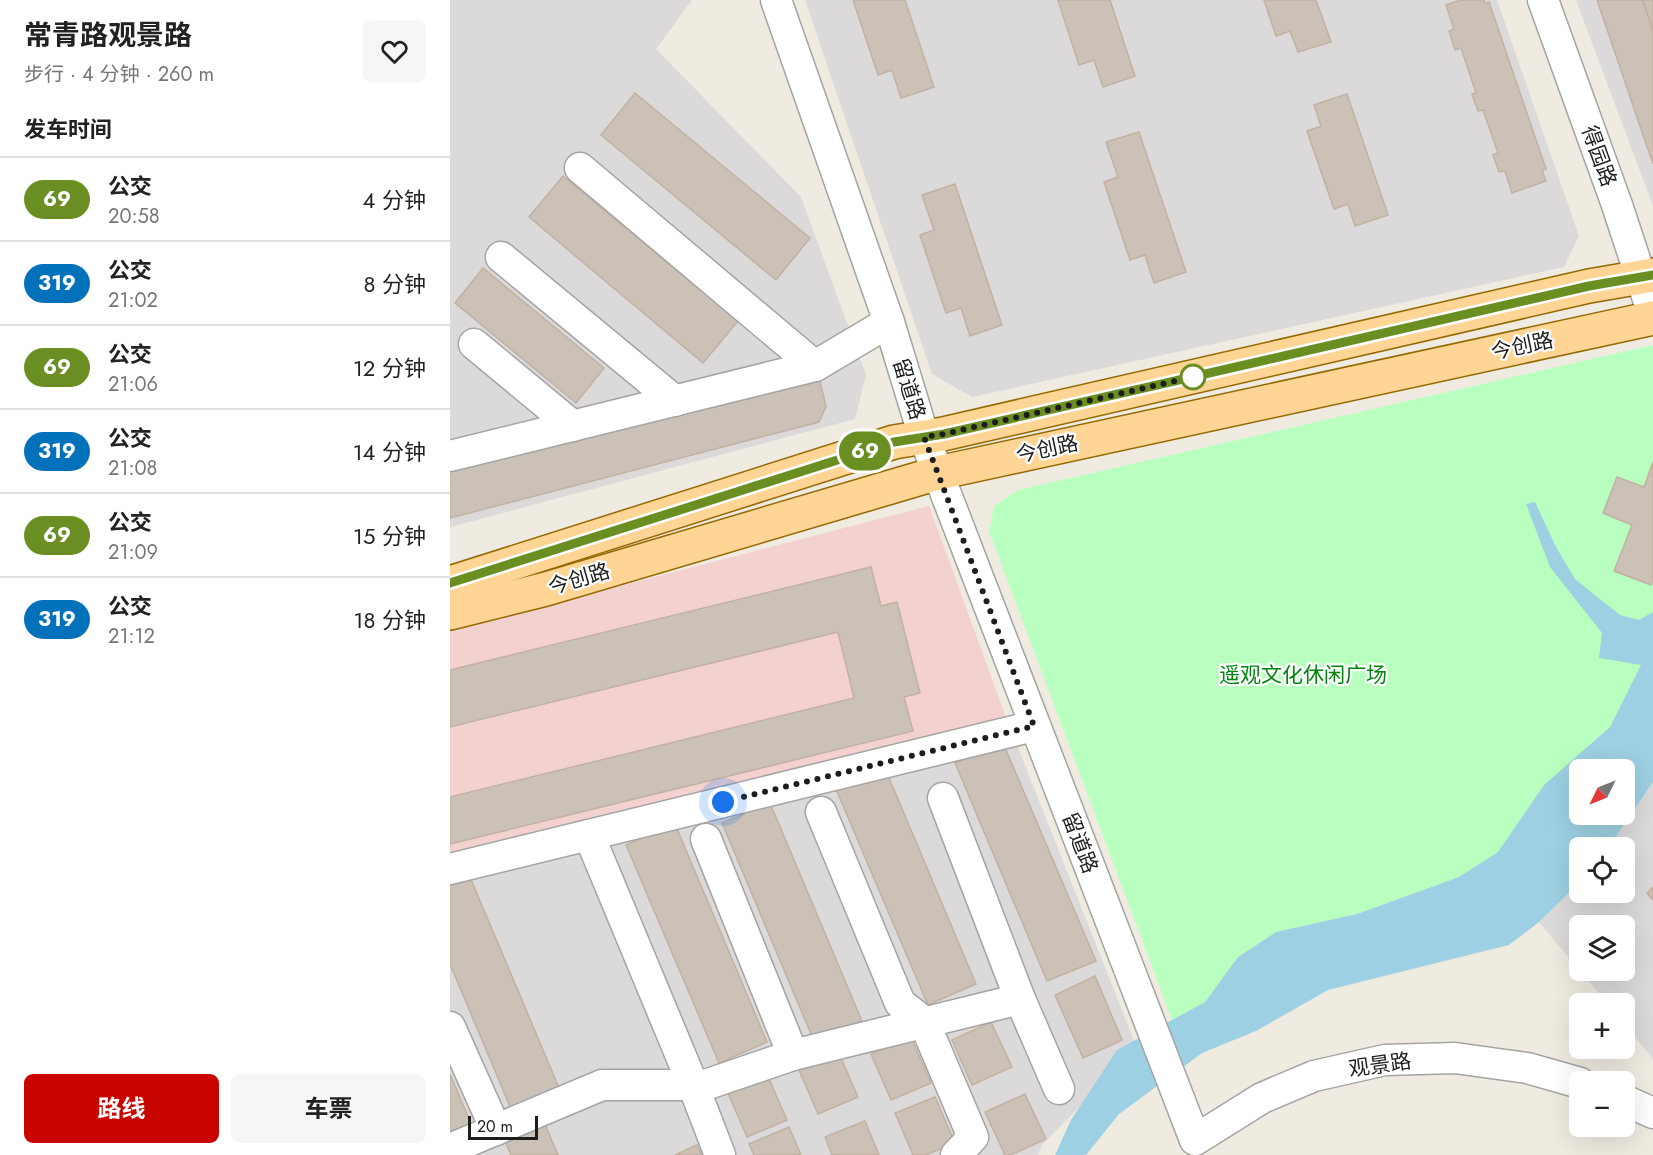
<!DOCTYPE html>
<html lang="zh">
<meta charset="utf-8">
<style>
:root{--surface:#fff;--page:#f6f6f6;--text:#222;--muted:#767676;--line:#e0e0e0;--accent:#c90500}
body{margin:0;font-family:Jost,"Noto Sans SC",sans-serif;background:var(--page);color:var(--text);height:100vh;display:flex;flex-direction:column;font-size:22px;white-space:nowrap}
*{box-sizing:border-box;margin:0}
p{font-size:20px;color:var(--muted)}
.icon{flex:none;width:33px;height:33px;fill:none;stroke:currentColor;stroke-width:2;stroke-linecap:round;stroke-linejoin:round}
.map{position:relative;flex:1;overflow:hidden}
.side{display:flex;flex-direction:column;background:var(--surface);width:450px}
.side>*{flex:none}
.badge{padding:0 12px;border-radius:20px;font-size:21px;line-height:39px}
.needle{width:39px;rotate:227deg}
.fabs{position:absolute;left:1119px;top:759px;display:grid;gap:12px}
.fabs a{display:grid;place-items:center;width:66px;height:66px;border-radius:9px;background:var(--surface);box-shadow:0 6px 24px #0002;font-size:30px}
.scale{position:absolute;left:18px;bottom:15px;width:70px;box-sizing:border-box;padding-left:6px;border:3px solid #1d1d1d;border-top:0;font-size:16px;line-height:21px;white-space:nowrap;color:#1d1d1d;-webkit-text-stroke:4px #fff;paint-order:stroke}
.you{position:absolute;width:30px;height:30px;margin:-15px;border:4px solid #fff;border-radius:50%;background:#1a73e8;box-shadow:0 0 0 9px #1a73e833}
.map>.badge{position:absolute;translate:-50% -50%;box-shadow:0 0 0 3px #fff}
h2{padding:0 24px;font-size:22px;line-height:54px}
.round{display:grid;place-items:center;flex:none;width:63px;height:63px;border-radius:9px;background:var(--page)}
.head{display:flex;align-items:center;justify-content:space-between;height:102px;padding:0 24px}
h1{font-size:28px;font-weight:700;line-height:45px}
.action{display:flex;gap:12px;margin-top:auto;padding:12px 24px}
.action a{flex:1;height:69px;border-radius:9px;background:var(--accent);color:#fff;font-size:24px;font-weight:700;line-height:69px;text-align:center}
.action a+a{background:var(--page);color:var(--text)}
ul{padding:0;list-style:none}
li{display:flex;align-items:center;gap:18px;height:84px;padding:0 24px;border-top:2px solid var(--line)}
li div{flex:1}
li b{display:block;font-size:22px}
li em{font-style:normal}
li .badge{min-width:66px;font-weight:700;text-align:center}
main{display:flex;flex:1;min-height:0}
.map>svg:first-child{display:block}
.residential{fill:#dbd9d9;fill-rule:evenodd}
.commercial{fill:#f2d1ce}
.park{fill:#b9ffc0}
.water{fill:#9dd0e2;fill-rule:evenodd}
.building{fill:#cbc1b7;stroke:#c2b1a2;stroke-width:1.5}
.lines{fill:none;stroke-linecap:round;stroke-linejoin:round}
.minor-casing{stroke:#a4a4a4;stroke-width:33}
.major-casing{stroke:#956800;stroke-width:36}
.minor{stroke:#fff;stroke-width:30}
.major{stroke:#ffd596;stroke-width:33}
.line-casing{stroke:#fff;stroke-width:14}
.line{stroke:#6b8e23;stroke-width:9}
.walk{stroke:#1d1d1d;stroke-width:6;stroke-dasharray:0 10.8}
.stop-dot{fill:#fff;stroke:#6b8e23;stroke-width:3}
.labels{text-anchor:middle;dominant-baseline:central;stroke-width:4.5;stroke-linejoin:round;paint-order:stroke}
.street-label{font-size:21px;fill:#1d1d1d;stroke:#fff}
.park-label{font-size:21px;fill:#00850f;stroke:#fff}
</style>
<main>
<section class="side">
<div class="head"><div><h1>常青路观景路</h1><p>步行 · 4 分钟 · 260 m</p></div><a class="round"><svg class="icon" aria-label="heart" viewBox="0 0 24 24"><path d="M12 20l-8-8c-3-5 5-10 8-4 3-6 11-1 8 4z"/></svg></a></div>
<h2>发车时间</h2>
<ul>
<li><span class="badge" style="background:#6b8e23;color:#fff">69</span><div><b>公交</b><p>20:58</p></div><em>4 分钟</em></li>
<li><span class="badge" style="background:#0072bc;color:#fff">319</span><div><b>公交</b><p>21:02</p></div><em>8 分钟</em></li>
<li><span class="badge" style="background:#6b8e23;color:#fff">69</span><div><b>公交</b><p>21:06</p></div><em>12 分钟</em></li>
<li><span class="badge" style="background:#0072bc;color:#fff">319</span><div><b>公交</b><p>21:08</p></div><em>14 分钟</em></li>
<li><span class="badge" style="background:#6b8e23;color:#fff">69</span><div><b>公交</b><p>21:09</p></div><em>15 分钟</em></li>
<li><span class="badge" style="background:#0072bc;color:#fff">319</span><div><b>公交</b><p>21:12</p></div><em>18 分钟</em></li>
</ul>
<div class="action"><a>路线</a><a>车票</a></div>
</section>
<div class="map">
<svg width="1203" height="1155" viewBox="0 0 1203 1155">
<rect width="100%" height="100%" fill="#efebe1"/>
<g class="residential">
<path d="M0 0H242L206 49 351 197 416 375 405 419 0 527Z"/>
<path d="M355 0H1047L1129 236 1114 267 522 397 482 374Z"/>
<path d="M1126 0H1203V206Z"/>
<path d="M557 720 687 1048 592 1145 588 1155H0V864Z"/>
<path d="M1203 782V1059L1175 1025 1174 1004 1157 1003 1089 922 1129 883 1130 892H1174V848L1159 847ZM1130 926H1174V970H1130Z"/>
</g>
<path class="commercial" d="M479 506 557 720 0 864V630Z"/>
<path class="park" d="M1203 345V627L1192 665 1160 727 1094 785 1049 852 1009 877 907 914 826 932 788 957 755 1002 722 1020 539 531 544 506 568 490Z"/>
<path class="water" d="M1085 502 1106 547 1125 579 1170 615 1189 620 1203 612V782L1159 847 1130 848 1129 883 1089 922 1059 945 878 990 806 1031 752 1053 669 1114 636 1155H605L621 1120 667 1050 755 1002 788 957 826 932 907 914 1009 877 1048 852 1094 785 1160 727 1191 665 1149 658 1152 633 1100 567 1076 504ZM1130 770H1174V814H1130Z"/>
<g class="building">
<path d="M403 0H455L484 87 451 98 442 70 428 75Z"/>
<path d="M608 0H660L685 76 653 87 644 60 629 65Z"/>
<path d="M814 0H866L881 42 848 52 840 31 826 36Z"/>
<path d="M1011 0H1034L1035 4 1039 2 1096 169 1092 170 1096 181 1062 193 1055 171 1049 172 1043 155 1048 153 1033 110 1028 111 1022 94 1026 93 1011 48 1005 50 999 31 1004 29 996 5Z"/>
<path d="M1147 0H1193L1203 31V164Z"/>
<path d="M1193 0H1203V31Z"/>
<path d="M185 93 360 238 326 280 151 135Z"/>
<path d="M897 94 938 215 905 226 898 204 884 209 857 131 871 126 864 105Z"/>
<path d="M689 132 736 272 704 283 695 255 680 260 654 182 668 177 656 142Z"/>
<path d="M113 176 288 321 253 363 79 217Z"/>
<path d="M505 184 552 325 520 336 511 308 496 313 470 235 484 230 472 195Z"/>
<path d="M33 268 154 368 126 403 5 303Z"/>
<path d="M370 381 376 407 369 422 0 518V472Z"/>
<path d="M1203 462V580L1201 585 1164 571 1182 525 1153 513 1167 477 1194 487Z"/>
<path d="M421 567 431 606 447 602 470 693 454 697 463 731 0 844V797L404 698 388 632 0 727V670Z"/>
<path d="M553 743 646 961 597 981 505 763Z"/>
<path d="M434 766 526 984 478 1005 385 787Z"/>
<path d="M320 803 412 1021 364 1041 272 823Z"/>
<path d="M225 824 317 1042 269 1063 176 845Z"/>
<path d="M20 877 112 1095 64 1116 0 964V885Z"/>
<path d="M1203 887V900L1197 893Z"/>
<path d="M645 976 672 1040 633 1058 605 995Z"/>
<path d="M541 1022 562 1067 522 1085 502 1040Z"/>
<path d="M461 1037 481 1083 441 1100 421 1054Z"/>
<path d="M388 1051 408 1097 368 1114 348 1068Z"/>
<path d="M0 1074 25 1133 0 1143Z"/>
<path d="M317 1074 337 1120 297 1137 277 1091Z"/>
<path d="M575 1094 596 1139 561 1155H555L535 1112Z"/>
<path d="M485 1097 505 1143 476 1155H463L445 1113Z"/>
<path d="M415 1121 429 1155H382L375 1137Z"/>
<path d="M95 1124 108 1155H61L55 1141Z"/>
<path d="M339 1127 351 1155H304L299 1144Z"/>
<path d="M247 1145 252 1155H225Z"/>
</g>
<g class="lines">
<defs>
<g id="minor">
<path d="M326 0 439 322 474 437 745 1140 812 1098 864 1076 935 1060 1005 1058 1077 1068 1130 1083"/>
<path d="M1093 0 1167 205 1203 314"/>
<path d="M130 168 365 366"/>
<path d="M51 257 225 401"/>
<path d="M24 344 123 426"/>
<path d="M0 456 365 366 439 322"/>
<path d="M493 798 570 999 609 1089"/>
<path d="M371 812 450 1003 474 1022 523 1137 506 1155"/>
<path d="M139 835 243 1085 270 1155"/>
<path d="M256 839 343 1055"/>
<path d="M0 869 584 726"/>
<path d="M0 1027 46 1130"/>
<path d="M1174 1100 1203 1113"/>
<path d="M0 1149 152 1085H255L343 1055 570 999"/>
</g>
<g id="major">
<path d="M0 583 444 442 493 434 1139 286 1203 275"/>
<path d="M0 613 96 589 488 473 1203 318"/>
</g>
</defs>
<use href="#minor" class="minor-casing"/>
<use href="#major" class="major-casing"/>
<use href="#minor" class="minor"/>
<use href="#major" class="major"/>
</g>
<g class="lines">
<defs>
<path id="line" d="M0 583 444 442 494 434 1139 286 1203 275"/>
</defs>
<use href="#line" class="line-casing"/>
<use href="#line" class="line"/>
<path class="walk" d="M273 802 584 726 474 437 494 434 747 376 743 377"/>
</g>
<circle class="stop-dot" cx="743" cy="377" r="12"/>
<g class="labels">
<g class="street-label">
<text transform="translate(1149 156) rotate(70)">得园路</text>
<text transform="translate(1072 346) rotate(-12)">今创路</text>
<text transform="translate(459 389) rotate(73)">留道路</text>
<text transform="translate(597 449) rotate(-12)">今创路</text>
<text transform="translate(129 579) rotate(-16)">今创路</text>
<text transform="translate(630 843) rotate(69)">留道路</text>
<text transform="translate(930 1065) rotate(-8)">观景路</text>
</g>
<g class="park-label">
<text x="853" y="675">遥观文化休闲广场</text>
</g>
</g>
</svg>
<div class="fabs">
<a><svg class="needle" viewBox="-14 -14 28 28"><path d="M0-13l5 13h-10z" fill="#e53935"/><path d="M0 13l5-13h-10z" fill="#767676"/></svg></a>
<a><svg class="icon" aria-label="locate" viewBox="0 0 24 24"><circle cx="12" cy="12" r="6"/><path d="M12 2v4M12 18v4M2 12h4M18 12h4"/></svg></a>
<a><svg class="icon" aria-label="layers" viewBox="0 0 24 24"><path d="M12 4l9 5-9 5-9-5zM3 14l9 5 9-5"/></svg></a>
<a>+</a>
<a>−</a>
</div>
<div class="scale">20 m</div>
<div class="you" style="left:273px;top:802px"></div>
<b class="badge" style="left:415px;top:451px;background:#6b8e23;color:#fff">69</b>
</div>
</main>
